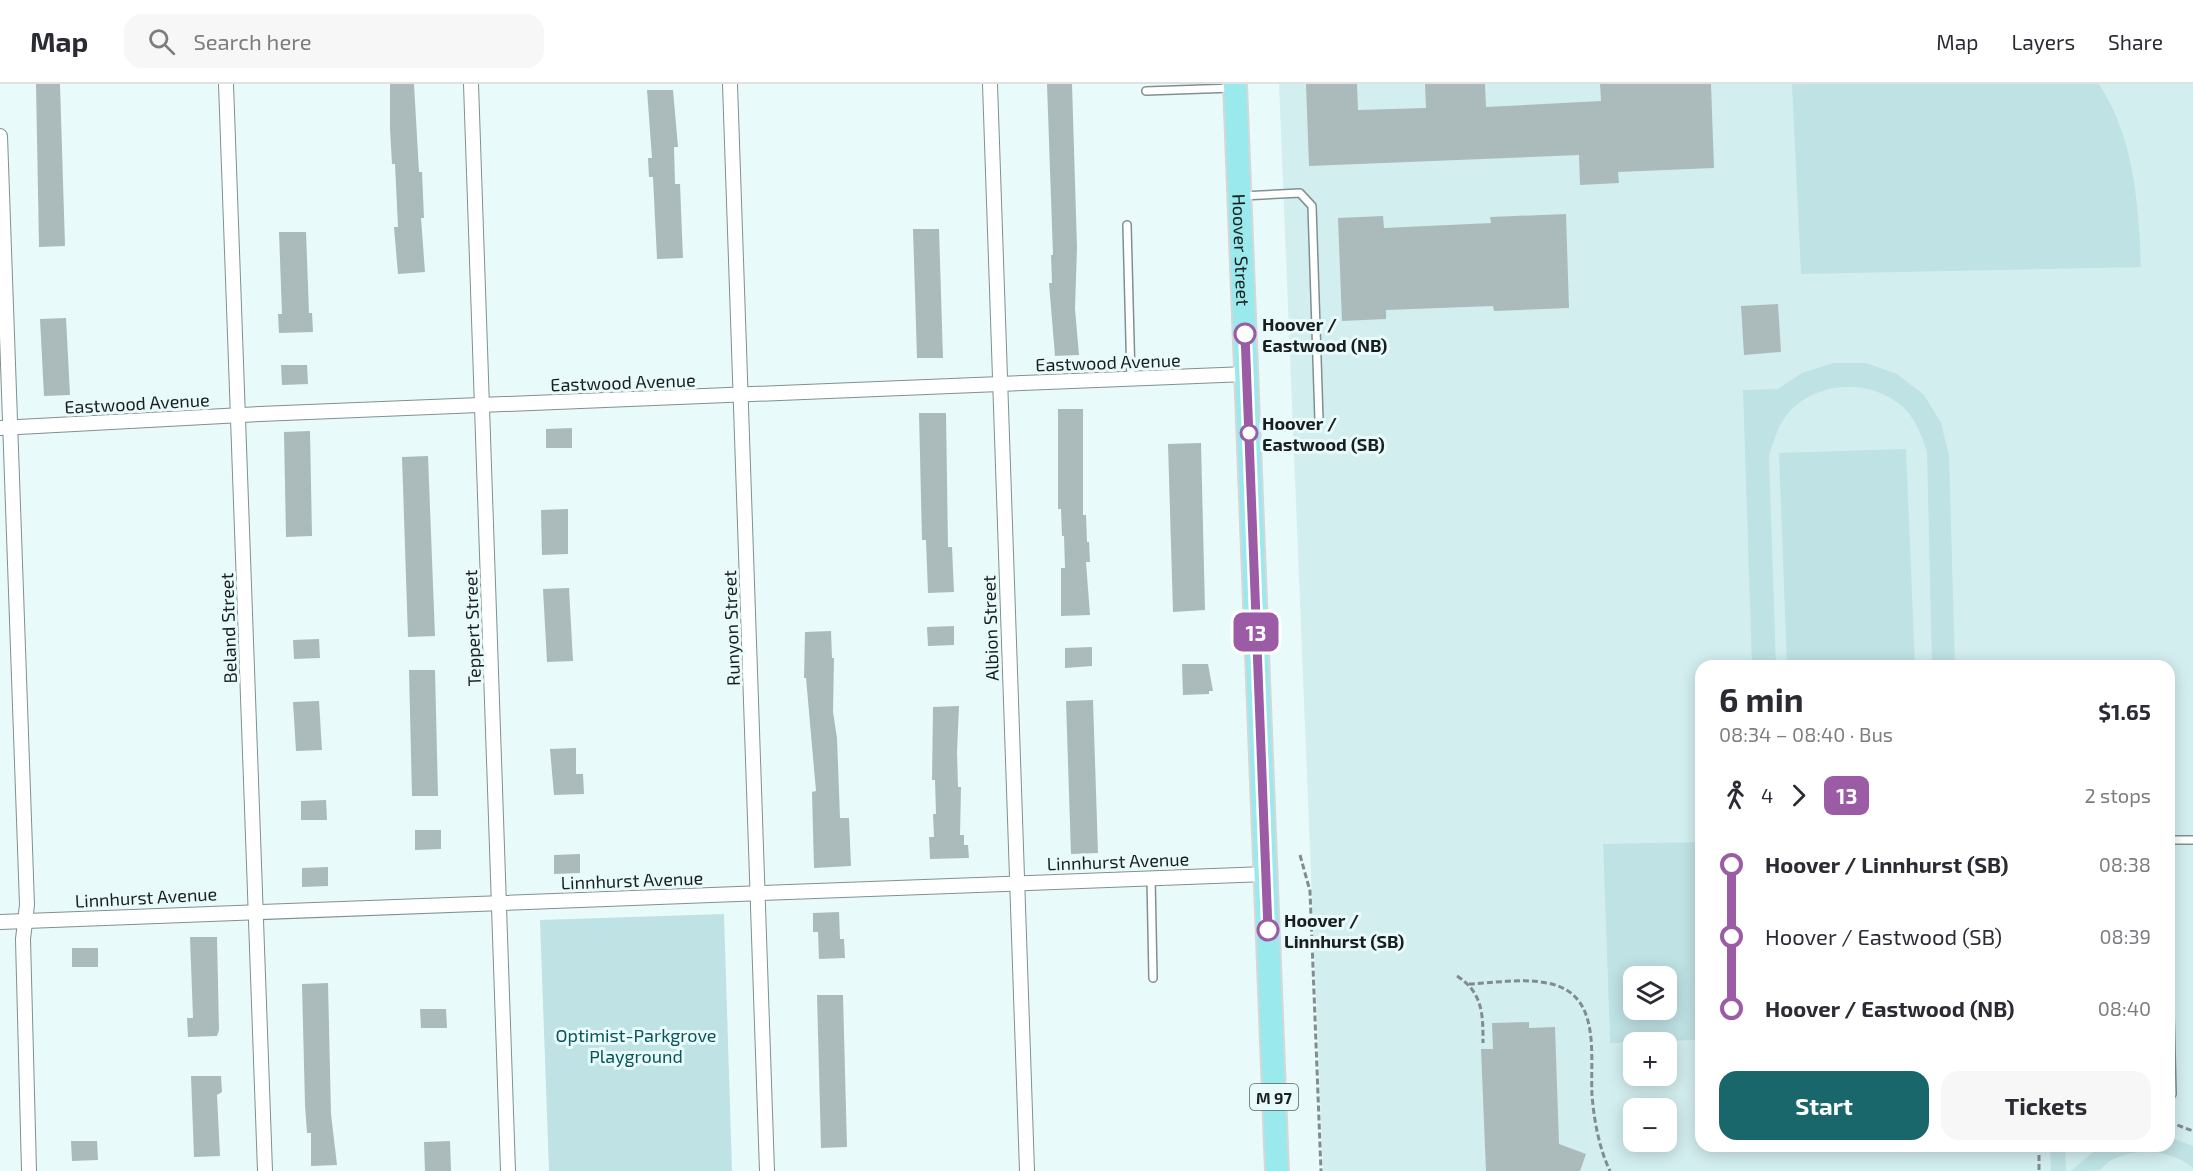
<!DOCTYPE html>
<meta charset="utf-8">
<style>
:root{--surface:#fff;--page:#f7f7f7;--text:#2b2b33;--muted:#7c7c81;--line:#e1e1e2;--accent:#19676b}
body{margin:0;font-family:"Exo 2",sans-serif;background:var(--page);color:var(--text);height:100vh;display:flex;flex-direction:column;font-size:22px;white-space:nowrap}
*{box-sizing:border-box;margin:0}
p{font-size:20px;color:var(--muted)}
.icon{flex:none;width:33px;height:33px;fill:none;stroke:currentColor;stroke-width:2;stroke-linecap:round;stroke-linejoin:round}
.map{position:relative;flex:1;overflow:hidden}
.details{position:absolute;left:1695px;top:576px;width:480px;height:492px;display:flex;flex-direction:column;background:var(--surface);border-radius:18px;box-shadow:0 3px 15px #0003}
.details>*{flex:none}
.badge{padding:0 12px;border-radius:9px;font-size:21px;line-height:39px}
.controls{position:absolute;left:1623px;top:882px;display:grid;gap:12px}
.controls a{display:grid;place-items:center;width:54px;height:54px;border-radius:12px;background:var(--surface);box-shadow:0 3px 15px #0003;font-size:30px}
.map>.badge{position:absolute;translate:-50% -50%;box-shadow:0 0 0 3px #fff}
.legs{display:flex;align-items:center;gap:9px;height:66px;padding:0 24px;font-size:20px}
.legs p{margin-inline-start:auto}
.headline{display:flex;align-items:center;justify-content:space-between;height:102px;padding:0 24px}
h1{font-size:33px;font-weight:700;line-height:45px}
.cta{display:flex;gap:12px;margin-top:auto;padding:12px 24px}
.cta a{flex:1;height:69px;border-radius:18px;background:var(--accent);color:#fff;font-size:24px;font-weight:700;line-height:69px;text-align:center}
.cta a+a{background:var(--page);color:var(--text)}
ul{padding:0 24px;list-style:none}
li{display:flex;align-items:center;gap:21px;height:72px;font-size:22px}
li i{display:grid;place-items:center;width:9px;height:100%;margin:0 8px;background:currentColor}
li i::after{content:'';width:15px;height:15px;margin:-8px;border:4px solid;border-radius:50%;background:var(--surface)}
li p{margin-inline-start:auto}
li:first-child i{background:linear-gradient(#0000 50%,currentColor 0)}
li:last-child i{background:linear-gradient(currentColor 50%,#0000 0)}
header{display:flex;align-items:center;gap:36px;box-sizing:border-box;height:84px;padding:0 30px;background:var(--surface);border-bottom:2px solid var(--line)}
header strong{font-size:28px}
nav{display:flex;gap:33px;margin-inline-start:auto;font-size:21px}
.search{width:420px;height:54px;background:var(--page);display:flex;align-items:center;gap:15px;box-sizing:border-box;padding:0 21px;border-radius:18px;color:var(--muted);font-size:22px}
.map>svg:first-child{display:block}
.built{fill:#d3eeef;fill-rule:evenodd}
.green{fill:#bfe2e4;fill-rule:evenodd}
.building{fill:#abbbbc}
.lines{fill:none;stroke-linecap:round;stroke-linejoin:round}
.lane-casing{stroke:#809091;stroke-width:10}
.street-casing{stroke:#809091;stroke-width:16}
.primary-casing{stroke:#d6d7d7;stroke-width:26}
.path{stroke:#808c8d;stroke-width:3;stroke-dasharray:6 3;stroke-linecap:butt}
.lane{stroke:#fff;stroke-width:7}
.street{stroke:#fff;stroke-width:14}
.primary{stroke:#9ae9ed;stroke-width:22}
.line-1-casing{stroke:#fff;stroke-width:14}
.line-1{stroke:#9b5ba5;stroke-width:9}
.stop-1-dot{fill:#fff;stroke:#9b5ba5;stroke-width:3}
.labels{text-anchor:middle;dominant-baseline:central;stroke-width:6;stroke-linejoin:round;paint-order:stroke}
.shield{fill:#e9fafb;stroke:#576162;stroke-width:1.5}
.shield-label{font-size:16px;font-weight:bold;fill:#191f20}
.street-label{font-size:18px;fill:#191f20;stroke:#e9fafb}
.stop-label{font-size:18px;font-weight:bold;fill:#191f20;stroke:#e9fafb;text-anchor:start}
.park-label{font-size:18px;fill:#075357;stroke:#e9fafb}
</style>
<header>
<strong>Map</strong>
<div class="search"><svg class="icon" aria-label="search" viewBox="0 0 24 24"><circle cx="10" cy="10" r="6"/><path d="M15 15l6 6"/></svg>Search here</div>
<nav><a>Map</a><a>Layers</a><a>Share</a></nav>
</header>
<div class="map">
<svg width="2193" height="1087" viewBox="0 0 2193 1087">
<rect width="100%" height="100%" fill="#e9fafb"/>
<path class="built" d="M1279 0H2193V1087H1323ZM1701 582H2169V1062H1701V956L1610 958 1603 761 1701 758ZM1634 958H1666V992H1634ZM1634 1024H1666V1058H1634Z"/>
<g class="green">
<path d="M1792 0H2099C2135 56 2138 119 2141 183L1801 190Z"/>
<path d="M1833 279H1866L1897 290 1924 311 1941 339 1949 371 1955 582H1932L1927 367C1921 351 1916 335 1903 323 1871 295 1820 296 1790 327 1778 340 1774 356 1769 372L1776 582H1752L1743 306 1778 305 1802 289Z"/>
<path d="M1906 365 1915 582H1787L1779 369Z"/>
<path d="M1701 758V956L1610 959 1603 760ZM1634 892H1666V926H1634Z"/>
<path d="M724 830 732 1087H549L540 836Z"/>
<path d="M2169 1053 2193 1062V1084C2171 1065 2134 1063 2110 1077 2106 1079 2103 1084 2099 1086 2092 1087 2079 1087 2071 1087L2100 1062H2169Z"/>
<path d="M2050 1062H2065L2066 1087H2051Z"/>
</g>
<g class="building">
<path d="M36 0H60L65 162 39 163Z"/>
<path d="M390 0H414L419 88H422L424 134H421L425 188 398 190 394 143H398L395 80H392L390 45Z"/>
<path d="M1047 0H1072L1077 164 1075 225 1079 271 1055 272 1049 199H1052L1051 171H1053Z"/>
<path d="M1306 0H1357L1358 26 1426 24 1425 0H1485L1486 23 1601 17 1600 0H1711L1714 84 1618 88 1619 99 1580 101 1579 71 1309 82Z"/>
<path d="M647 6H673L678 63H674L675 100H680L683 174 657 175 653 93H649L648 74H652Z"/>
<path d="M1566 130 1569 224 1494 227 1493 222 1386 226V235L1342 237 1338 134 1383 132 1384 144 1491 139 1490 133Z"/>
<path d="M913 145H939L943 274H917Z"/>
<path d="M279 148H306L309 229H312L313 248 279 249 278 230H282Z"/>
<path d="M1778 220 1781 268 1744 271 1741 222Z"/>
<path d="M66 234 70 311 44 312 40 235Z"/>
<path d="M281 281H307L308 300 282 301Z"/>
<path d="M1058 325H1083V431H1086L1087 458H1089L1090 478H1086L1090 531 1061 532V484H1065L1064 452H1062L1061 425H1058Z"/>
<path d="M919 329H946L948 463H952L954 508 928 509 926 456H922Z"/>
<path d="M572 344V364H546V345Z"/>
<path d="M310 347 312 452 286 453 284 348Z"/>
<path d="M1201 359 1205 526 1173 528 1168 360Z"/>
<path d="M428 372 435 552 408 553 402 373Z"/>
<path d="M568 425V470L542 471 541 426Z"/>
<path d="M569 504 573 577 547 578 543 505Z"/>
<path d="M954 542V561L928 562 927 543Z"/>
<path d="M831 547 832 574H834L833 628 837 654 840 734H849L851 782 814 784 812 708 816 707 806 594H804L805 548Z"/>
<path d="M319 555 320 574 294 575 293 556Z"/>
<path d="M1092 563V582L1065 584V564Z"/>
<path d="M1182 580H1208L1213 607H1209V610L1183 611Z"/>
<path d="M409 586H435L438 712H412Z"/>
<path d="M1093 616 1098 769 1071 770 1066 617Z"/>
<path d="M319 617 322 666 296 667 293 618Z"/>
<path d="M959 622 957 668 958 703H961L960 751H964V761H968L969 774 930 775 929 753H934L933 730H936L935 696H932L933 623Z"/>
<path d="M576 664V690H583L584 710 554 711 550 665Z"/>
<path d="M326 716 327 736H301V717Z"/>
<path d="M415 746H441V765L415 766Z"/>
<path d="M580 770V789L554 790V771Z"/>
<path d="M328 783V802L302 803V784Z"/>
<path d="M839 828 840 855H844L845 874 819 875 818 848H813V829Z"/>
<path d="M190 853H217L219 946 217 952 188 953 187 934H193Z"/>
<rect x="72" y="864" width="26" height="19"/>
<path d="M328 899 331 1030 337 1081 311 1082V1049H307L305 1021 302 900Z"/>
<path d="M817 911H843L847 1063 821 1064Z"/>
<path d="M420 925H446L447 944H421Z"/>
<path d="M1529 938V944L1555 943 1559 1060 1586 1070 1580 1087H1486L1481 965H1493L1492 939Z"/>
<path d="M191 992H221L222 1008 217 1011 220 1072 194 1073Z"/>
<path d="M71 1057H97L98 1076 72 1077Z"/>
<path d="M450 1057 451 1087H425L424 1058Z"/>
</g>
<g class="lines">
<defs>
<g id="lane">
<path d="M1146 7 1233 4"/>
<path d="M1242 112 1300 109 1312 122 1319 336 1313 342 1251 343"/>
<path d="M1127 141 1131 295"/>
<path d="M2169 756H2193"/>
<path d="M1151 794 1153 894"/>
<path d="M2169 893 2172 1010"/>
</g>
<g id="street">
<path d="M226 0 265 1087"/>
<path d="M471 0 508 1087"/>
<path d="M730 0 767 1087"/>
<path d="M990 0 1027 1087"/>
<path d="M0 52 27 821 23 855 29 1087"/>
<path d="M0 344 260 330 1247 290"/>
<path d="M0 838 1266 790"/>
</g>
<g id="primary">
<path id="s1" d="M1235 0 1277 1087"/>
</g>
</defs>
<use href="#lane" class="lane-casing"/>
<use href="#street" class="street-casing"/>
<use href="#primary" class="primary-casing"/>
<g class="path">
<path d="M1300 771 1310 807 1321 1087"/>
<path d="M1457 892C1483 909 1483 930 1483 959"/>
<path d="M1469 900C1493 899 1523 894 1547 899 1602 909 1590 969 1592 1011 1594 1036 1599 1064 1610 1087"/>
<path d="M2169 1038 2193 1047"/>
<path d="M2039 1062V1087"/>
</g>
<use href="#lane" class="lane"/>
<use href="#street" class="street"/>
<use href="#primary" class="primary"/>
</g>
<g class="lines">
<defs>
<path id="line-1" d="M1245 250 1268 846"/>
</defs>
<use href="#line-1" class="line-1-casing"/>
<use href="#line-1" class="line-1"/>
</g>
<g class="stop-1-dot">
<circle cx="1245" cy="250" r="10"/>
<circle cx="1249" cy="349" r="8"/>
<circle cx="1268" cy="846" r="10"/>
</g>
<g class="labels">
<rect class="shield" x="1250" y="1000" width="48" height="26" rx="4.5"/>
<g class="shield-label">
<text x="1274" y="1013">M 97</text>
</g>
<g class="street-label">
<text stroke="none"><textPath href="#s1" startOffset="166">Hoover Street</textPath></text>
<text transform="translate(1108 278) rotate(-2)">Eastwood Avenue</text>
<text transform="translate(623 298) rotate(-2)">Eastwood Avenue</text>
<text transform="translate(137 319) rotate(-3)">Eastwood Avenue</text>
<text transform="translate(228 544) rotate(-92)">Beland Street</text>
<text transform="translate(472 544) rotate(-92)">Teppert Street</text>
<text transform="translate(731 544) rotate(-92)">Runyon Street</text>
<text transform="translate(990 544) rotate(-92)">Albion Street</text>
<text transform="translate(1118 777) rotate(-2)">Linnhurst Avenue</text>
<text transform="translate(632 796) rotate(-2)">Linnhurst Avenue</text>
<text transform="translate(146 813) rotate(-3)">Linnhurst Avenue</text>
</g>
<g class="stop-label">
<text x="1262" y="240">Hoover /<tspan x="1262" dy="21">Eastwood (NB)</tspan></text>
<text x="1262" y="339">Hoover /<tspan x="1262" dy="21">Eastwood (SB)</tspan></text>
<text x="1284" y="836">Hoover /<tspan x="1284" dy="21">Linnhurst (SB)</tspan></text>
</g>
<g class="park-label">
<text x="636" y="951">Optimist-Parkgrove<tspan x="636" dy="21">Playground</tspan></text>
</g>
</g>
</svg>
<div class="controls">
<a><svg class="icon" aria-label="layers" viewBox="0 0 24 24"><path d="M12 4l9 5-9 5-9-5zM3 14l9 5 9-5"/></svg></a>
<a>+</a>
<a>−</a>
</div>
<b class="badge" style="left:1256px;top:548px;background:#9b5ba5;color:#fff">13</b>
<section class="details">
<div class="headline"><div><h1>6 min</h1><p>08:34 – 08:40 · Bus</p></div><b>$1.65</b></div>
<div class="legs"><svg class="icon" aria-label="walk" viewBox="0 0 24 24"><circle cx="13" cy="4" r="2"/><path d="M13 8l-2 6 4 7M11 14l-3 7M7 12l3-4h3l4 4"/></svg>4<svg class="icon" aria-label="forward" viewBox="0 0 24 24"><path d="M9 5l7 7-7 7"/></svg><b class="badge" style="background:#9b5ba5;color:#fff">13</b><p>2 stops</p></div>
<ul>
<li><i style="color:#9b5ba5"></i><b>Hoover / Linnhurst (SB)</b><p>08:38</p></li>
<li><i style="color:#9b5ba5"></i><span>Hoover / Eastwood (SB)</span><p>08:39</p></li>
<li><i style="color:#9b5ba5"></i><b>Hoover / Eastwood (NB)</b><p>08:40</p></li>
</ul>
<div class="cta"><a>Start</a><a>Tickets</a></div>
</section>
</div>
